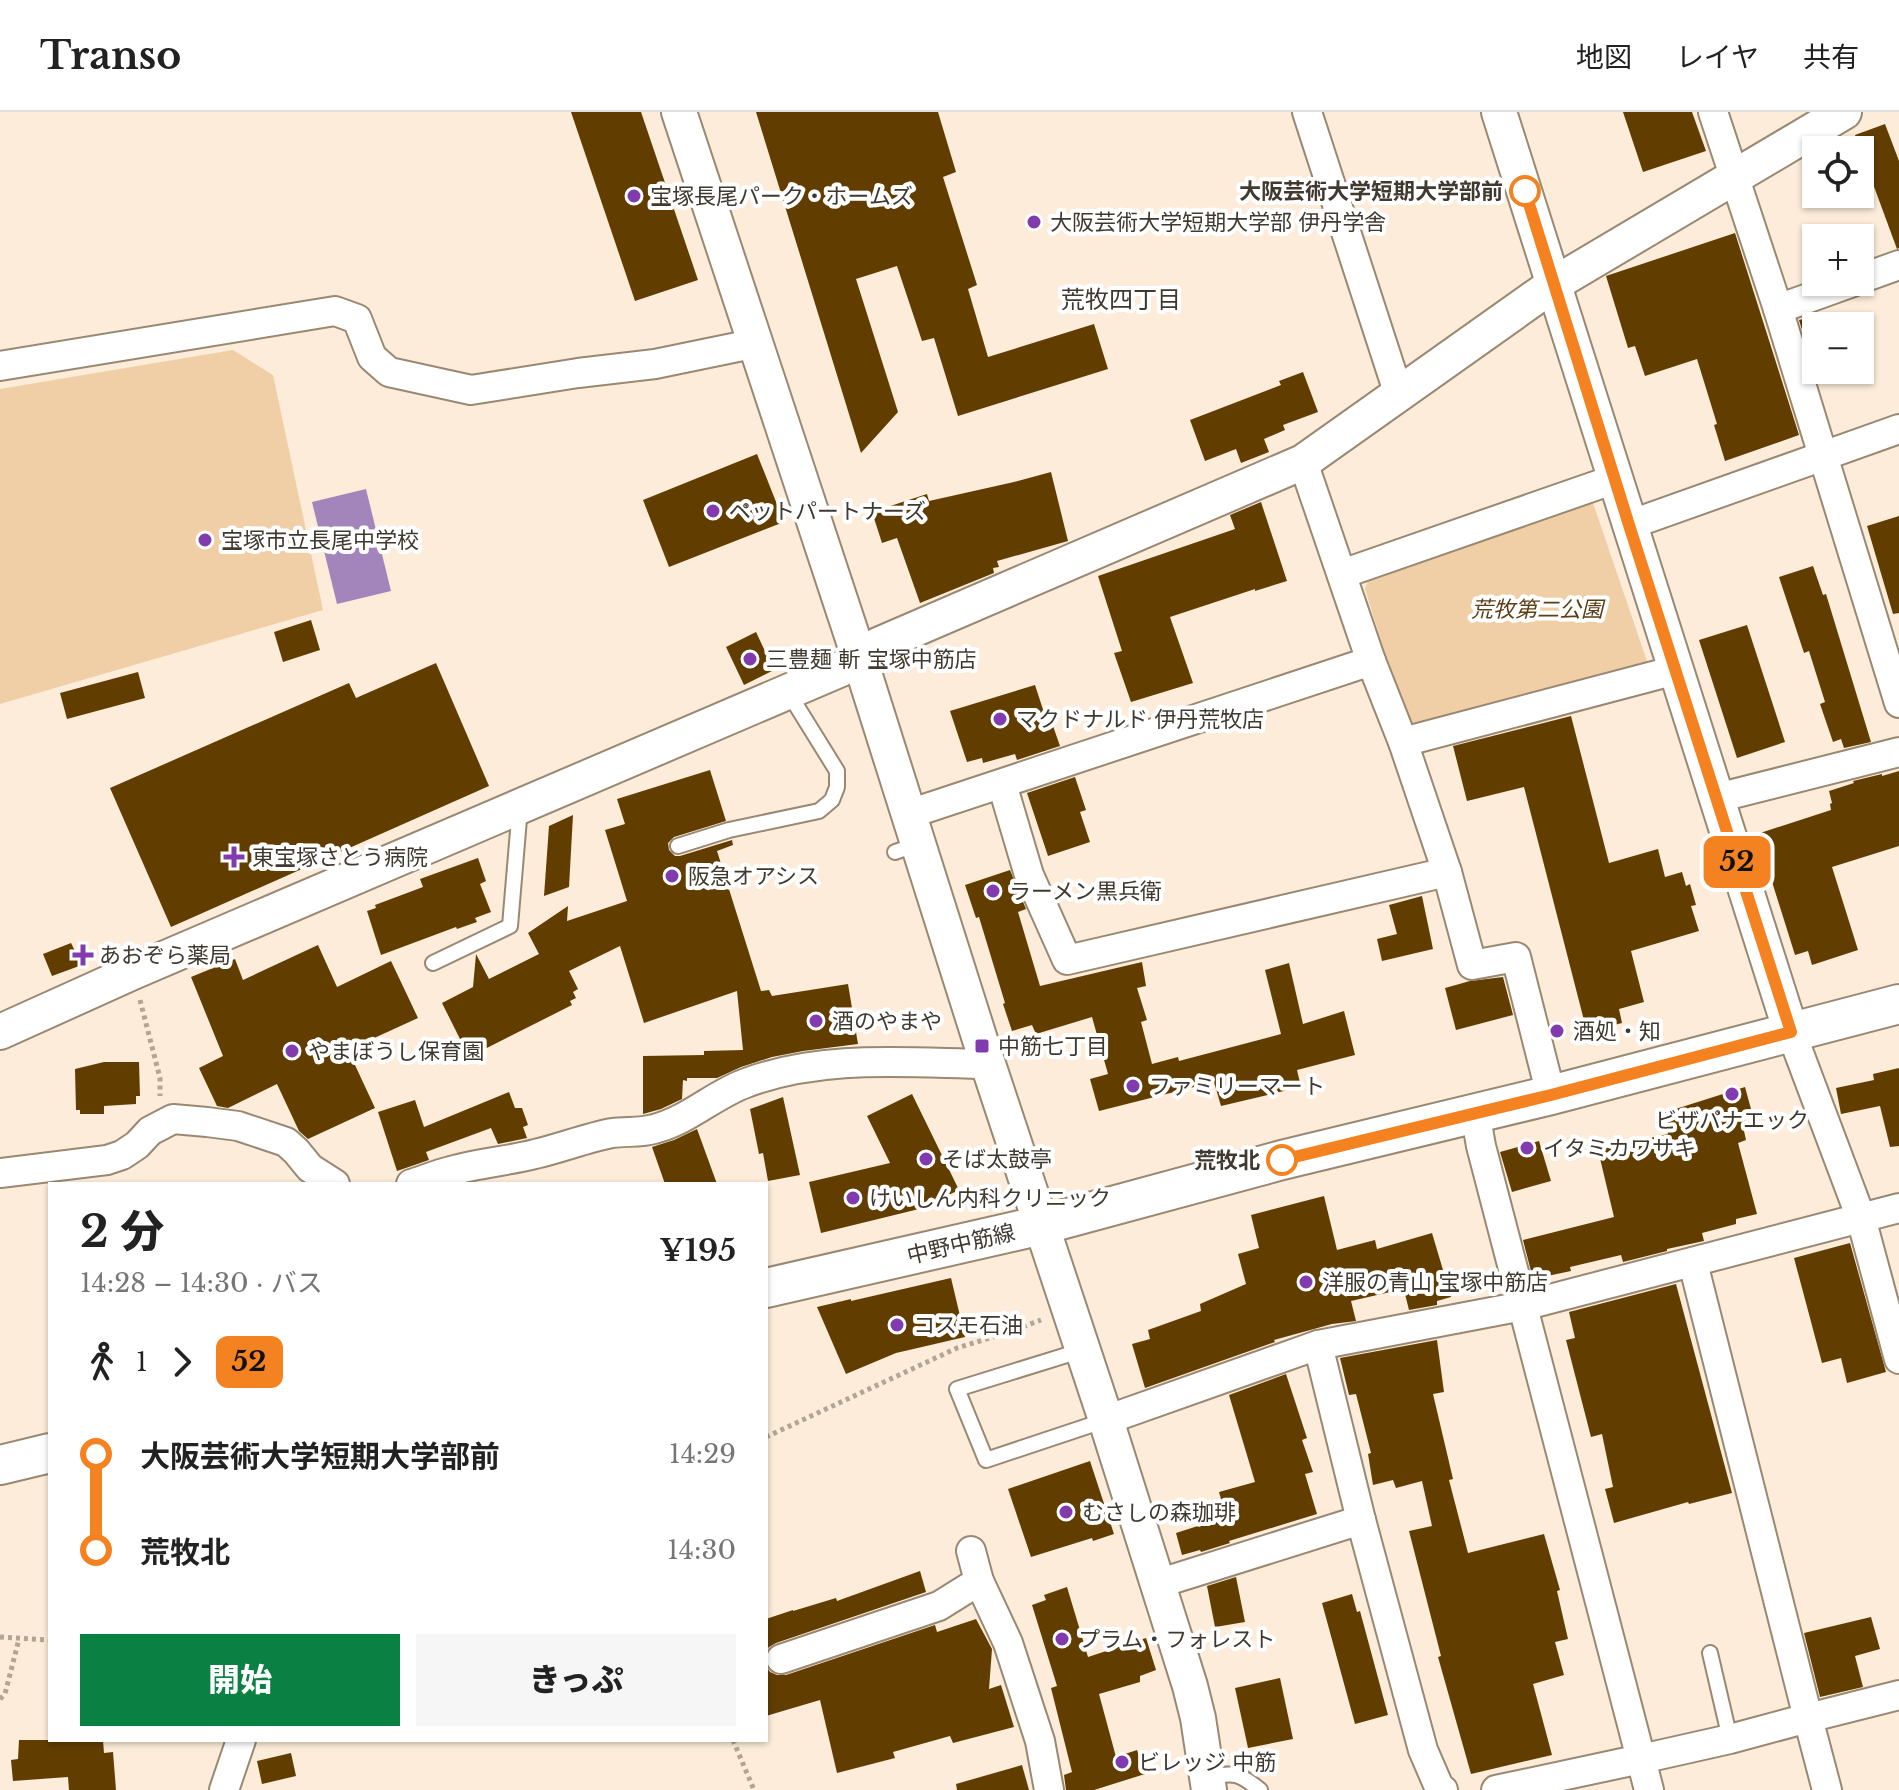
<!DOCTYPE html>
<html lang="ja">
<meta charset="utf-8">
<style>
:root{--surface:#fff;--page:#f6f6f6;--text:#222;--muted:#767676;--line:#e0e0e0;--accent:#0b8043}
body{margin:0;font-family:"Libre Baskerville","Noto Sans JP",serif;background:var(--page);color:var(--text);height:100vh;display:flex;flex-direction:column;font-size:30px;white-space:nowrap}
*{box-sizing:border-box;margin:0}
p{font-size:26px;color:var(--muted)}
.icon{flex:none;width:44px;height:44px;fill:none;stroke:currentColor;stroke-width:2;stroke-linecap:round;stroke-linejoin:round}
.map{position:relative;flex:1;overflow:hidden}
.side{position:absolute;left:48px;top:1070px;width:720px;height:560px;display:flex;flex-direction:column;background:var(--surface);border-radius:0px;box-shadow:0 2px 6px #0004}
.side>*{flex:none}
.badge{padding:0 16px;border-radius:12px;font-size:28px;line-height:52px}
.buttons{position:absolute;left:1802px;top:24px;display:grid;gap:16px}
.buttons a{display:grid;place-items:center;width:72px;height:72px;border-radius:0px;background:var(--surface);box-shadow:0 2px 6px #0004;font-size:40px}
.map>.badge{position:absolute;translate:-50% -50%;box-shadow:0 0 0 4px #fff}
.legs{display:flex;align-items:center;gap:12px;height:88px;padding:0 32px;font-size:26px}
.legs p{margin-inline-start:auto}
.summary{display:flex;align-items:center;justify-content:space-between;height:136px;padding:0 32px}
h1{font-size:44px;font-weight:800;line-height:60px}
.button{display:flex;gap:16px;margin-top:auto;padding:16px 32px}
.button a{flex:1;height:92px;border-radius:0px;background:var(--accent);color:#fff;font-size:32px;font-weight:800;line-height:92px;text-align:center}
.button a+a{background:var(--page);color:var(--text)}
ul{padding:0 32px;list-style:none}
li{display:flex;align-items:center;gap:28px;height:96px;font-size:30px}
li i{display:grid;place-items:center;width:12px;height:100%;margin:0 10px;background:currentColor}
li i::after{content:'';width:20px;height:20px;margin:-10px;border:6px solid;border-radius:50%;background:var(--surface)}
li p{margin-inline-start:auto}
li:first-child i{background:linear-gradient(#0000 50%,currentColor 0)}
li:last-child i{background:linear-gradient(currentColor 50%,#0000 0)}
header{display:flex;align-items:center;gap:48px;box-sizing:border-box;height:112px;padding:0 40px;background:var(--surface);border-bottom:2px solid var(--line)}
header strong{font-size:38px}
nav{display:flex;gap:44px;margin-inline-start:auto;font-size:28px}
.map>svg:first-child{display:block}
.green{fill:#f0cfa6}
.water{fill:#a485bb}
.building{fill:#613d00}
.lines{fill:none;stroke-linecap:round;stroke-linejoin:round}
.service-casing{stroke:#998872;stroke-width:18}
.minor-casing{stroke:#998872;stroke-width:32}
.tertiary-casing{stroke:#998872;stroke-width:38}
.secondary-casing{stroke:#998872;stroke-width:42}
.path{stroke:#b2a596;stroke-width:5;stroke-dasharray:4 4;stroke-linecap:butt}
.service{stroke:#fff;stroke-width:14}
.minor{stroke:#fff;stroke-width:28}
.tertiary{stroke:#fff;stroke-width:34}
.secondary{stroke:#fff;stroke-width:38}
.line-1-casing{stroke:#fff;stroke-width:18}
.line-1{stroke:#f58220;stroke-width:12}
.stop-1-dot{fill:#fff;stroke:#f58220;stroke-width:4}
.poi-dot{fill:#823bae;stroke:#fff;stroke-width:3}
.labels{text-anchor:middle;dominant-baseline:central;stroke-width:8;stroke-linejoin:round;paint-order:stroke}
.stop-label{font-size:22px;font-weight:bold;fill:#40392f;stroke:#fff;text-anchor:end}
.poi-label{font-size:22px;fill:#40392f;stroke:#fff;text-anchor:start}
.park-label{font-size:22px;font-style:italic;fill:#5a3e14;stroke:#fff}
.street-label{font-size:22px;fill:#40392f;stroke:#fff}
.neighbourhood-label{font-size:24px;fill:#40392f;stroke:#fff}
</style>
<header>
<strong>Transo</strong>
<nav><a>地図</a><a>レイヤ</a><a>共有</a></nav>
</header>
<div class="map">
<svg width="1899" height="1678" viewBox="0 0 1899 1678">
<rect width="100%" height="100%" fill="#fcecd9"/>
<g class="green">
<path d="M233 238 273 263 323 498 0 592V277Z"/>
<path d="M1592 388 1649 555 1415 617 1406 610 1365 477 1369 465Z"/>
</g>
<path class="water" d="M366 377 391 479 337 492 312 390Z"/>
<g class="building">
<path d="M571 0H641L698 168 635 189Z"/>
<path d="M756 0H938L956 60 943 65 977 173 968 177 988 245 1094 212 1108 257 958 304 934 226 922 229 897 154 856 167 898 300 861 341Z"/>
<path d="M1623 0H1692L1706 39 1643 60Z"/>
<path d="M1885 12 1899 49V136L1897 137 1855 23Z"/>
<path d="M1735 121 1799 323 1725 349 1714 313 1717 312 1697 247 1645 264 1635 234 1628 236 1606 164Z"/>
<path d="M1816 204V234L1808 237 1799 208Z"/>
<path d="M1303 260 1318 300 1283 313 1285 318 1264 327 1269 340 1241 351 1236 337 1205 349 1190 308 1281 273 1279 269Z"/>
<path d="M757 342 784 410 669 455 643 388Z"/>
<path d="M1051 360 1068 429 997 449 999 455 993 456 994 461 920 491 897 426 882 431 872 400 927 382 929 389 1014 370Z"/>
<path d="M1261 390 1287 469 1255 479V477L1170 505 1193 571 1131 590 1114 541 1122 539 1098 464 1235 417 1230 403Z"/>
<path d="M1899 404V501L1893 502 1867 414Z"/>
<path d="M1813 454 1823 483 1826 482 1871 630 1844 636 1841 627 1833 630 1820 592 1825 590 1809 539 1804 541 1779 465Z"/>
<path d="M311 508 320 538 283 550 274 520Z"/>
<path d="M1747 513 1785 630 1737 646 1699 528Z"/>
<path d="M756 520 774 558 744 573 726 535Z"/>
<path d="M436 551 489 674 171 815 110 676 349 571 356 586Z"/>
<path d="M138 560 145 586 67 607 60 581Z"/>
<path d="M1035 573 1049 616 1053 614 1060 634 1017 648 1015 642 983 651 982 646 967 650 950 599Z"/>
<path d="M1571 604 1609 751 1658 737 1665 765 1682 760 1686 774 1690 772 1696 793 1691 794 1699 819 1631 839 1644 890 1619 897 1622 911 1587 920 1524 675 1467 689 1453 634Z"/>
<path d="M710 658 726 709 674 725 668 731 669 738 675 744H680L732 728 733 733 717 739 761 879 769 878 772 884 848 872 858 932 803 939 772 945 741 955 717 966H687V969L683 968 682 987 661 997 643 1002V944L704 943V939L743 938 737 879 644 911 620 834 569 859 578 877 573 880 576 886 570 889 572 893 469 945 442 891 473 875 476 842 489 867 539 842 528 821 568 794 567 809 627 789 605 718 625 712 617 687Z"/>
<path d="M1899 659V734L1832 755 1858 838 1812 853 1808 839 1795 843 1757 722 1831 698 1830 692 1832 691 1829 679 1854 671 1853 669 1882 662V664Z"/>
<path d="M1075 665 1086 698 1080 700 1090 730 1048 744 1027 681Z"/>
<path d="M573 703 569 775 544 784 549 714Z"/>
<path d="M478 746 486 769 480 772 491 800 475 806 477 810 457 817 456 815 381 843 367 799 376 796 375 793 423 775 420 767Z"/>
<path d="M1010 758 1026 797 1018 800 1040 874 1142 850 1146 874 1137 876 1147 908 1141 910 1152 952 1178 945 1179 949 1281 922 1265 858 1289 851 1303 912 1344 899 1355 943 1297 958 1301 975 1221 994 1214 970 1099 999 1090 967 1108 962 1092 905 1036 922 1032 913 1012 919 1003 892 1005 891 979 805 976 806 965 773Z"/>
<path d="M1422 784 1433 837 1382 849 1377 827 1397 822 1389 793Z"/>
<path d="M71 831 82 853 52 864 43 842Z"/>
<path d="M318 833 337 875 391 849 418 906 348 938 375 996 308 1027 299 1019 277 972 228 996 217 994 199 956 223 944 191 865 235 847 243 868Z"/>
<path d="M1503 865 1513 903 1456 918 1445 876 1470 869Z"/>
<path d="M104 950H139L140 984H136V992L104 994V1002H80V998H76L75 957Z"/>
<path d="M1899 956V1034L1890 1035 1880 994 1841 1002 1836 976 1874 968 1873 962Z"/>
<path d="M1745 975 1751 997 1742 999 1745 1010H1742L1746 1028 1738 1031 1757 1102 1736 1107V1112L1702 1121 1704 1129 1667 1137V1139L1623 1150 1621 1143 1570 1155 1571 1159 1533 1167 1523 1128 1614 1105 1598 1038 1668 1022 1663 1001Z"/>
<path d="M509 980 515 996H522L528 1013 523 1015 527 1026 498 1032 491 1016 426 1040 429 1048 397 1059 378 1000 415 988 424 1015Z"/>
<path d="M912 982 959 1078 919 1097 821 1121 809 1070 890 1051 867 1004Z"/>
<path d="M783 985 800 1063 768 1069 763 1041 759 1042 750 997Z"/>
<path d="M697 1017 717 1072H665L652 1035 674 1028Z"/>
<path d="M1539 1029 1551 1069 1512 1080 1500 1040Z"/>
<path d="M1324 1084 1337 1138 1375 1128 1377 1137 1432 1121 1451 1185 1437 1189V1193L1409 1198 1405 1182H1401L1399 1178 1351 1189 1356 1209 1332 1212 1274 1228 1275 1230 1145 1276 1132 1232 1150 1227 1148 1218 1201 1199 1200 1192 1246 1172 1238 1142 1259 1136 1251 1103Z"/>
<path d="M1850 1131 1886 1260 1847 1271 1841 1246 1822 1251 1794 1146Z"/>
<path d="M951 1166 965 1225 896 1241 846 1262 817 1195 851 1187V1189Z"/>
<path d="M1676 1172 1732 1381 1689 1392 1688 1390 1614 1411 1605 1377 1613 1375 1602 1322 1591 1325 1566 1228 1575 1226 1569 1200Z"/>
<path d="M1437 1228 1444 1280 1433 1282 1453 1367 1449 1368 1468 1441 1544 1422 1560 1478 1557 1479 1568 1527 1555 1530 1564 1563 1533 1572 1552 1643 1471 1662 1438 1545 1441 1544 1409 1419 1432 1414 1422 1369 1396 1376 1393 1368 1373 1373 1368 1342 1371 1341 1356 1282 1349 1283 1340 1246Z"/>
<path d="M1286 1262 1307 1326 1302 1328 1313 1360 1305 1362 1317 1402 1229 1429 1230 1431 1201 1440 1200 1438 1182 1443 1176 1421 1226 1405 1219 1380 1255 1370 1229 1283Z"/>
<path d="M1090 1349 1114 1422 1093 1429 1092 1426 1031 1445 1008 1377Z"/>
<path d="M920 1459 926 1480 776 1531 769 1535 766 1540V1507L793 1498V1499L836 1486 837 1489Z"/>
<path d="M1236 1465 1245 1510 1215 1515 1207 1474Z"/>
<path d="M1067 1475 1088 1545 1146 1526 1156 1558 1140 1564V1570L1099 1582 1116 1645 1137 1638 1145 1662 1094 1678H1066L1064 1663 1072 1660 1051 1576 1057 1574 1032 1493 1046 1488 1044 1483Z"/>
<path d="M1352 1482 1357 1500 1360 1499 1388 1603 1355 1612 1322 1491Z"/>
<path d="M1871 1505 1880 1537 1855 1544 1863 1575 1820 1585 1804 1521Z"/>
<path d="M976 1507 992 1537 989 1577 1001 1573 1014 1615 953 1631 950 1624 893 1640 895 1646 837 1661 820 1588 766 1604V1554L770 1560 777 1563H786L935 1513 937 1520Z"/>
<path d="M1280 1566 1293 1627 1248 1636 1235 1576Z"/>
<path d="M19 1628H103L104 1641 113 1640 116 1678H69L68 1665 13 1669 11 1648 18 1647Z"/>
<path d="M291 1641 296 1664 262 1672 257 1649Z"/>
<path d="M1022 1653 1029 1678H957L956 1672Z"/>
</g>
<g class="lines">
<defs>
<g id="service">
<path d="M678 734 729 718 819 699 832 688 837 675V659L788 580"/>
<path d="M895 740 918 732"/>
<path d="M433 851 510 814 520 695"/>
<path d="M1083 1238 957 1277 986 1348 1106 1308"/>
<path d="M1710 1541 1730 1627"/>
<path d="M1208 1665C1235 1660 1239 1661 1260 1678"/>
</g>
<g id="minor">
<path d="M1307 0 1399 283"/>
<path d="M1713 0 1778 197 1899 591"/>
<path d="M1860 167 1899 153"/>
<path d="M1778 197 1853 170"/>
<path d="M0 254 335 199 357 207 372 245 389 260 471 278 578 261 655 252 757 231"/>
<path d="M1629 413 1899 317"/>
<path d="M1342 462 1615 367"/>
<path d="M1371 549 1403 630 1447 760 1472 853 1516 845 1551 983"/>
<path d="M1403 630 1676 558"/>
<path d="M1002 672 1029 763 1067 848 1447 760"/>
<path d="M1717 686 1899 640"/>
<path d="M909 702 1371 549 1303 350"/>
<path d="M1791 920 1861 1106 1899 1247"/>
<path d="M1475 1000 1481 1034 1641 1647 1496 1678"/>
<path d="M0 1061 107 1048 122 1043 137 1033 150 1019 173 1007 207 1010 238 1014 286 1030 296 1039 310 1056 335 1072"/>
<path d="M411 1072C424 1068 438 1062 451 1059 479 1051 508 1049 535 1042 561 1036 586 1026 612 1021 626 1019 641 1021 654 1017 689 1008 713 983 746 971 823 942 907 951 988 952"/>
<path d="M1318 1233 1361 1408 1423 1638 1439 1675 1443 1678"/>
<path d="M1106 1308 1318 1233 1523 1194 1899 1096"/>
<path d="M971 1439 979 1469"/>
<path d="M1157 1472 1361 1408"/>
<path d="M781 1547 939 1494 979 1469 1008 1531 1040 1629 1049 1678"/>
<path d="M224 1678 241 1628"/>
<path d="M1649 1678 1641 1647 1730 1627 1808 1606 1693 1151"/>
<path d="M1827 1678 1808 1606 1899 1583"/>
</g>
<g id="tertiary">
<path d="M679 0 860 548 982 934 1106 1308 1190 1574 1198 1606 1209 1678"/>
<path d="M1499 0 1791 920"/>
<path d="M0 920 133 860 841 557 860 548 878 533 1303 350 1554 172 1844 0"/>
</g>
<g id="secondary">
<path d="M766 1176 1042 1113 1282 1048 1551 983 1899 892"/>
<path d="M0 1353 50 1341"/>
</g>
</defs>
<use href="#service" class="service-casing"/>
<use href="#minor" class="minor-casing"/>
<use href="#tertiary" class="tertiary-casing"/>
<use href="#secondary" class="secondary-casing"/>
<g class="path">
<path d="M140 888 160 966V984"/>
<path d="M766 1325 957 1236 1003 1222 1041 1208"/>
<path d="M0 1525 50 1528"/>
<path d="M0 1587 5 1582 19 1527"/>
<path d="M733 1628 754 1678"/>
</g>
<use href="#service" class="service"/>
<use href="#minor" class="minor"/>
<use href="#tertiary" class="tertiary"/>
<use href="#secondary" class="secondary"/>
</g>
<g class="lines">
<defs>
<path id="line-1" d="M1282 1048 1551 983 1791 920 1629 413 1525 79"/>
</defs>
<use href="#line-1" class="line-1-casing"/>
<use href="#line-1" class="line-1"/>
</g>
<g class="stop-1-dot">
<circle cx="1525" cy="79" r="14"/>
<circle cx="1282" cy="1048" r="14"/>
</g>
<g class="poi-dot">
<circle cx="634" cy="84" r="8"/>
<circle cx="1034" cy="110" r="8"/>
<circle cx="713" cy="399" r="8"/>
<circle cx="205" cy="428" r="8"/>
<circle cx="750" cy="547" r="8"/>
<circle cx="1000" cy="607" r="8"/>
<path d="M230 733h8v8h8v8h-8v8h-8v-8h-8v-8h8z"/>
<circle cx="672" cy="764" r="8"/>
<circle cx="993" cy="779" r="8"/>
<path d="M79 831h8v8h8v8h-8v8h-8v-8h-8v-8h8z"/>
<circle cx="816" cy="909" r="8"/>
<circle cx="1557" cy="919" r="8"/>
<rect x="974" y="926" width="16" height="16" rx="4"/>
<circle cx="292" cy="939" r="8"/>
<circle cx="1133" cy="974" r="8"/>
<circle cx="1732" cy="982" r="8"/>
<circle cx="1527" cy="1036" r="8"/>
<circle cx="926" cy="1047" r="8"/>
<circle cx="853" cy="1086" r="8"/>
<circle cx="1306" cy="1170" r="8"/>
<circle cx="897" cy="1213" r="8"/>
<circle cx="1066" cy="1400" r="8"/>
<circle cx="1062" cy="1527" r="8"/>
<circle cx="1122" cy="1650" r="8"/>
</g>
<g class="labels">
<g class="stop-label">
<text x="1503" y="79">大阪芸術大学短期大学部前</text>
<text x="1260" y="1048">荒牧北</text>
</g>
<g class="poi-label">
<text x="650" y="84">宝塚長尾パーク・ホームズ</text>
<text x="1050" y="110">大阪芸術大学短期大学部 伊丹学舎</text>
<text x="729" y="399">ペットパートナーズ</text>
<text x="221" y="428">宝塚市立長尾中学校</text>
<text x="766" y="547">三豊麺 斬 宝塚中筋店</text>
<text x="1016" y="607">マクドナルド 伊丹荒牧店</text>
<text x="252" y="745">東宝塚さとう病院</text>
<text x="688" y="764">阪急オアシス</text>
<text x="1009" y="779">ラーメン黒兵衛</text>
<text x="99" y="843">あおぞら薬局</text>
<text x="832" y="909">酒のやまや</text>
<text x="1573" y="919">酒処・知</text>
<text x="998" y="934">中筋七丁目</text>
<text x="308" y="939">やまぼうし保育園</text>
<text x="1149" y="974">ファミリーマート</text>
<text x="1732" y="1008" text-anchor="middle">ビザパナエック</text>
<text x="1543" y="1036">イタミカワサキ</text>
<text x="942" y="1047">そば太鼓亭</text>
<text x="869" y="1086">けいしん内科クリニック</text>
<text x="1322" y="1170">洋服の青山 宝塚中筋店</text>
<text x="913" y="1213">コスモ石油</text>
<text x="1082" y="1400">むさしの森珈琲</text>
<text x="1078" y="1527">プラム・フォレスト</text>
<text x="1138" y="1650">ビレッジ 中筋</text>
</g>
<g class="park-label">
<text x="1537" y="497">荒牧第二公園</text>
</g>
<g class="street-label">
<text transform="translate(961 1132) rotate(-13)">中野中筋線</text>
</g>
<g class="neighbourhood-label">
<text x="1121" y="187">荒牧四丁目</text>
</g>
</g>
</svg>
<div class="buttons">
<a><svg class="icon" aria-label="locate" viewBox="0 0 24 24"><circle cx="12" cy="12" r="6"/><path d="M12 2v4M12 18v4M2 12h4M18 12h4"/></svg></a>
<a>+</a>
<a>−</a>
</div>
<b class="badge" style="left:1737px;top:750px;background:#f58220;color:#111">52</b>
<section class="side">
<div class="summary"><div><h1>2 分</h1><p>14:28 – 14:30 · バス</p></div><b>¥195</b></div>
<div class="legs"><svg class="icon" aria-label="walk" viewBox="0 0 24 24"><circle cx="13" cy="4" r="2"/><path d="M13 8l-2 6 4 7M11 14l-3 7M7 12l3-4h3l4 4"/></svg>1<svg class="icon" aria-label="forward" viewBox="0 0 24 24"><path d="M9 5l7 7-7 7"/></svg><b class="badge" style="background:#f58220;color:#111">52</b></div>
<ul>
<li><i style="color:#f58220"></i><b>大阪芸術大学短期大学部前</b><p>14:29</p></li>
<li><i style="color:#f58220"></i><b>荒牧北</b><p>14:30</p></li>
</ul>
<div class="button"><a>開始</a><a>きっぷ</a></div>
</section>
</div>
